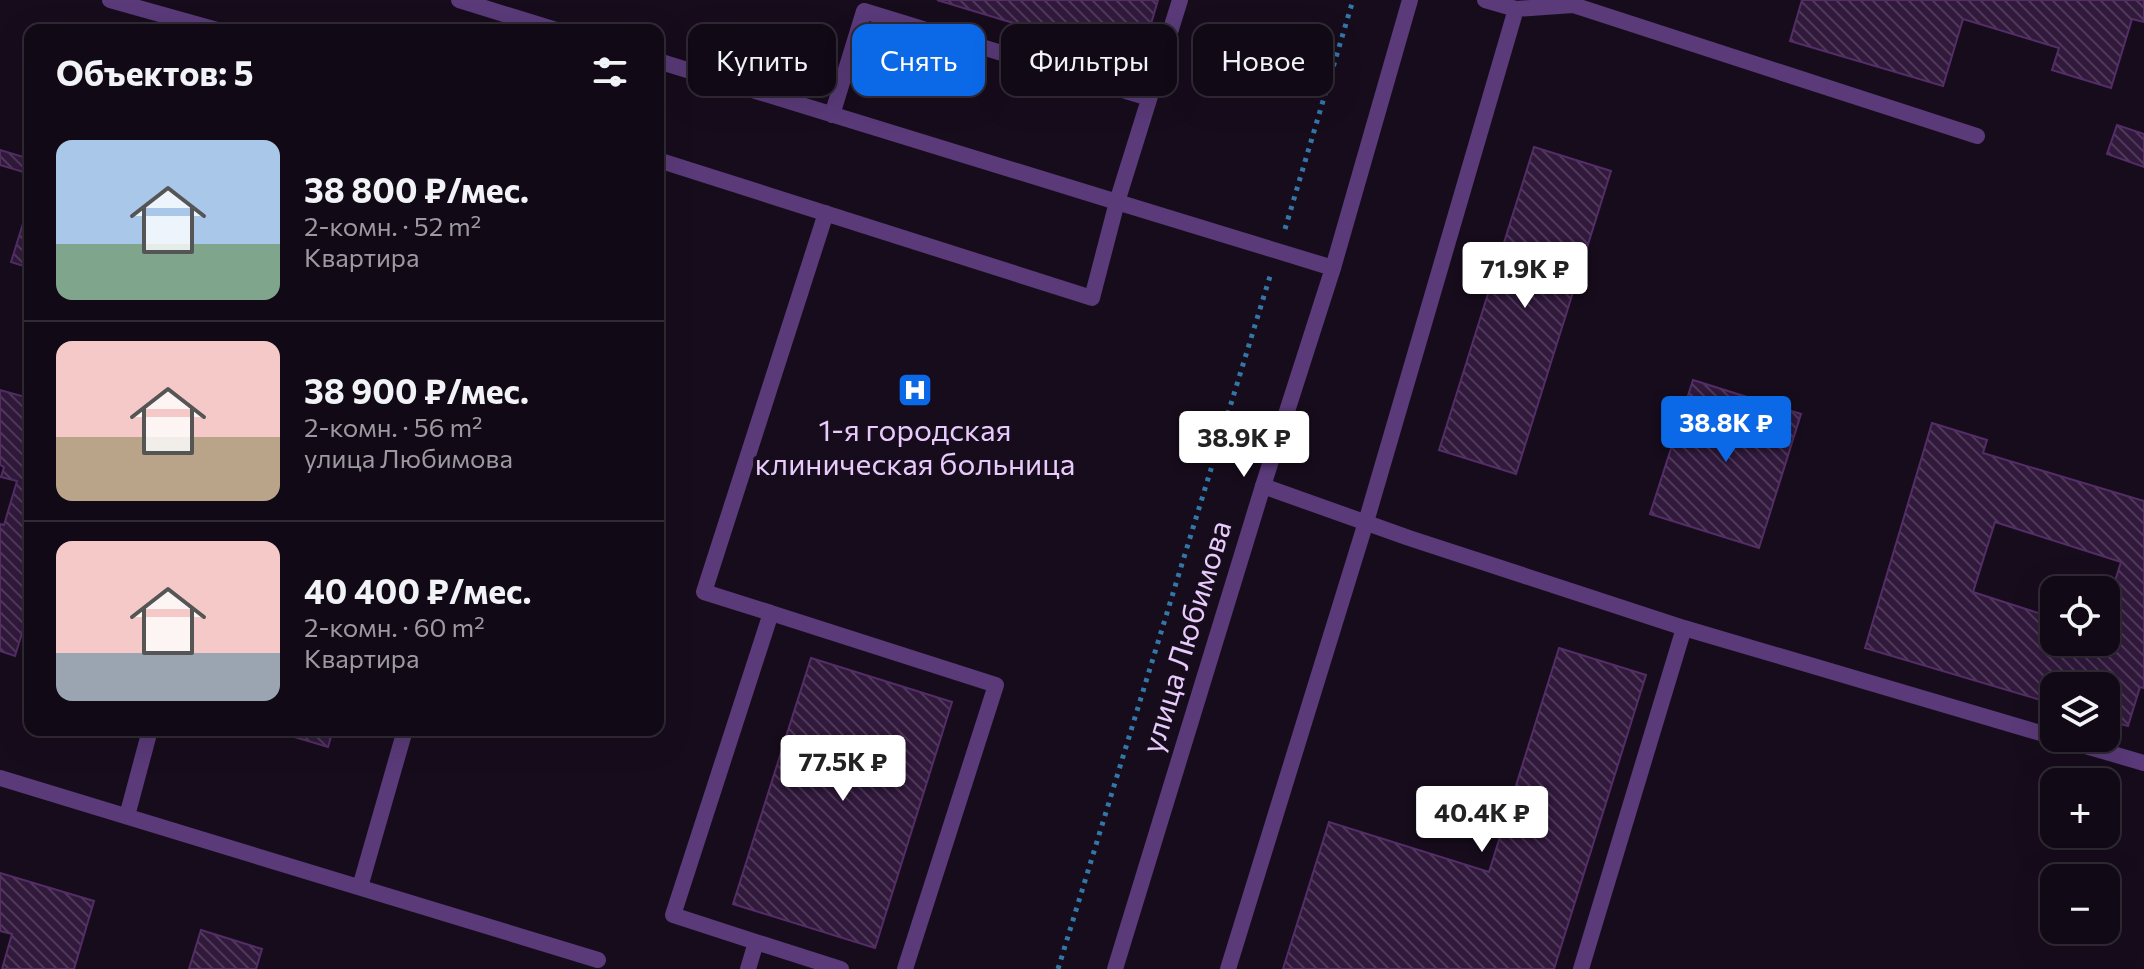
<!DOCTYPE html>
<html lang="ru">
<head>
<meta charset="utf-8">
<style>
  :root { --surface:#110915; --page:#1a121e; --text:#f1f3f6; --muted:#9c9aa0; --line:#302a34; --accent:#0b68e7 }
  body { margin:0; font-family:Commissioner,sans-serif; background:var(--page); color:var(--text); height:100vh; display:flex; flex-direction:column; font-size:30px; white-space:nowrap }
  * { box-sizing:border-box; margin:0 }
  p { font-size:26px; color:var(--muted) }
  .icon { flex:none; width:44px; height:44px; fill:none; stroke:currentColor; stroke-width:2; stroke-linecap:round; stroke-linejoin:round }
  .map { position:relative; flex:1; overflow:hidden }
  .panel { position:absolute; left:24px; top:24px; width:640px; height:712px; display:flex; flex-direction:column; background:var(--surface); border-radius:16px; box-shadow:0 8px 32px #0002,0 0 0 2px var(--line) }
  .panel>* { flex:none }
  .hud { position:absolute; left:688px; top:24px; width:760px; height:72px; display:flex; gap:16px }
  .controls { position:absolute; left:2040px; top:576px; display:grid; gap:16px }
  .controls a { display:grid; place-items:center; width:80px; height:80px; border-radius:16px; background:var(--surface); box-shadow:0 8px 32px #0002,0 0 0 2px var(--line); font-size:40px }
  .price { position:absolute; translate:-50% -68px; padding:0 18px; border-radius:8px; background:#fff; color:#222; font-size:26px; line-height:52px; filter:drop-shadow(0 2px 4px #0008) }
  .price::after { content:''; position:absolute; left:50%; top:48px; width:24px; height:18px; margin-left:-12px; background:inherit; clip-path:polygon(0 0,100% 0,50% 100%) }
  .price.current { background:var(--accent); color:#fff }
  ul { padding:0; list-style:none }
  li { display:flex; align-items:center; gap:24px; height:200px; padding:0 32px }
  li+li { border-top:2px solid var(--line) }
  li span { display:grid; place-items:center; flex:none; width:224px; height:160px; border-radius:16px; color:#555 }
  li>.icon { margin-inline-start:auto }
  span .icon { width:96px; height:96px; fill:#fffc; stroke-width:1 }
  li b { font-size:34px }
  h2 { display:flex; justify-content:space-between; align-items:center; height:96px; padding:0 32px; font-size:34px }
  .pill { padding:0 28px; border-radius:16px; background:var(--surface); box-shadow:0 8px 32px #0002,0 0 0 2px var(--line); font-size:28px; line-height:72px }
  .pill.current { background:var(--accent); color:#fff }
  .map>svg:first-child { display:block }
</style>
</head>
<body>
<div class="map">
<svg width="2144" height="969" viewBox="0 0 2144 969">
  <defs>
    <pattern id="building-back-hatch" width="6" height="6" patternUnits="userSpaceOnUse" patternTransform="scale(2)"><rect width="6" height="6" fill="#31193c"/><path d="M-1 5l2 2M0 0l6 6M5-1l2 2" fill="none" stroke="#4f3959"/></pattern>
  </defs>
  <rect width="100%" height="100%" fill="#170c1c"/>
  <path fill="url(#building-back-hatch)" stroke="#542d67" stroke-width="2" fill-rule="evenodd" d="M937,0h221l-18,61z
    M1802,0h342v22l-12,-3 -21,69 -59,-18 7,-22 -96,-29 -20,67 -153,-45z
    M2117,125l27,9v33l-37,-13z
    M1534,147l77,24 -95,303 -77,-24z
    M0,150l30,9v15l-30,-9z
    M26,214l4,1v53l-19,-6z
    M1693,380l108,34 -42,134 -109,-34z
    M28,385l2,1v221l-15,49 -15,-5v-127l4,1 13,-44 -16,-4 3,-10 -4,-2v-75l25,7z
    M1932,423l55,17 -4,13 161,48v187l-4,-1 -12,39 -22,-6v-34h-52v18l-189,-56zM1995,522l126,40 -15,48v32h-52v-24l-81,-26z
    M1559,648l87,27 -92,294h-271l46,-147 160,50z
    M811,658l141,44 -77,246 -142,-44z
    M271,730h62l-5,17z
    M0,873l94,28 -20,68h-72l10,-35 -12,-3z
    M201,930l61,19 -6,20h-67z"/>
  <g fill="none" stroke-linecap="round" stroke-linejoin="round">
    <path stroke="#3377a8" stroke-width="5" stroke-dasharray="4 6" stroke-linecap="butt" d="M1285,229l68,-229
      M1058,969l213,-696"/>
    <path stroke="#5a3a79" stroke-width="16" d="M110,0l107,30
      M459,0l97,30
      M1485,0l31,9 57,-4 404,131
      M658,61l459,141 63,-202
      M832,115l32,-104 285,87
      M658,160l434,138 25,-96 216,66
      M1263,486l146,52 275,90 370,109
      M771,613l225,72 -91,284
      M2058,738l86,25
      M0,778l598,182
      M127,816l23,-86
      M360,887l45,-157
      M756,942l85,27
      M748,969l8,-27 -83,-27 98,-302 -67,-21 122,-379
      M1228,969l138,-447 150,-513
      M1581,969l103,-341"/>
    <path stroke="#5a3a79" stroke-width="16" d="M1115,969l148,-483 70,-218 77,-268"/>
  </g>
  <defs>
    <g id="hospital-square" transform="scale(1.8)"><rect x="-9" y="-9" width="18" height="18" rx="4" fill="#0b68e7" stroke="#170c1c"/><path d="M-5-5h3v3.5h4V-5h3V5h-3V1.5h-4V5h-3Z" fill="#fff"/></g>
  </defs>
  <g fill-rule="evenodd">
    <use href="#hospital-square" x="915" y="390"/>
  </g>
  <g text-anchor="middle" stroke-width="8" stroke-linejoin="round" paint-order="stroke">
    <g font-size="30" fill="#e8cafc" stroke="#170c1c">
      <text x="915" y="441">1-я городская<tspan x="915" dy="34">клиническая больница</tspan></text>
    </g>
    <g font-size="30" fill="#e8cafc" stroke="#170c1c">
      <text transform="translate(1187 637) rotate(-73)" y="10">улица Любимова</text>
    </g>
  </g>
</svg>
<div class="controls">
<a><svg class="icon" aria-label="locate" viewBox="0 0 24 24"><circle cx="12" cy="12" r="6"/><path d="M12 2v4M12 18v4M2 12h4M18 12h4"/></svg></a>
<a><svg class="icon" aria-label="layers" viewBox="0 0 24 24"><path d="M12 4l9 5-9 5-9-5zM3 14l9 5 9-5"/></svg></a>
<a>+</a>
<a>−</a>
</div>
<b class="price" style="left:1525px;top:310px">71.9K ₽</b>
<b class="price current" style="left:1726px;top:464px">38.8K ₽</b>
<b class="price" style="left:1244px;top:479px">38.9K ₽</b>
<b class="price" style="left:843px;top:803px">77.5K ₽</b>
<b class="price" style="left:1482px;top:854px">40.4K ₽</b>
<div class="hud">
<a class="pill">Купить</a>
<a class="pill current">Снять</a>
<a class="pill">Фильтры</a>
<a class="pill">Новое</a>
</div>
<section class="panel">
<h2>Объектов: 5<svg class="icon" aria-label="filters" viewBox="0 0 24 24"><path d="M4 7h16M4 17h16"/><circle cx="9" cy="7" r="2"/><circle cx="15" cy="17" r="2"/></svg></h2>
<ul>
<li><span style="background:linear-gradient(#a9c7e8 65%,#7fa58c 0)"><svg class="icon" aria-label="home" viewBox="0 0 24 24"><path d="M3 11l9-7 9 7M6 9v11h12V9"/></svg></span><div><b>38 800 ₽/мес.</b><p>2-комн. · 52 m²</p><p>Квартира</p></div></li>
<li><span style="background:linear-gradient(#f6c9c9 60%,#b9a48a 0)"><svg class="icon" aria-label="home" viewBox="0 0 24 24"><path d="M3 11l9-7 9 7M6 9v11h12V9"/></svg></span><div><b>38 900 ₽/мес.</b><p>2-комн. · 56 m²</p><p>улица Любимова</p></div></li>
<li><span style="background:linear-gradient(#f6c9c9 70%,#9aa5b1 0)"><svg class="icon" aria-label="home" viewBox="0 0 24 24"><path d="M3 11l9-7 9 7M6 9v11h12V9"/></svg></span><div><b>40 400 ₽/мес.</b><p>2-комн. · 60 m²</p><p>Квартира</p></div></li>
</ul>
</section>
</div>
</body>
</html>
